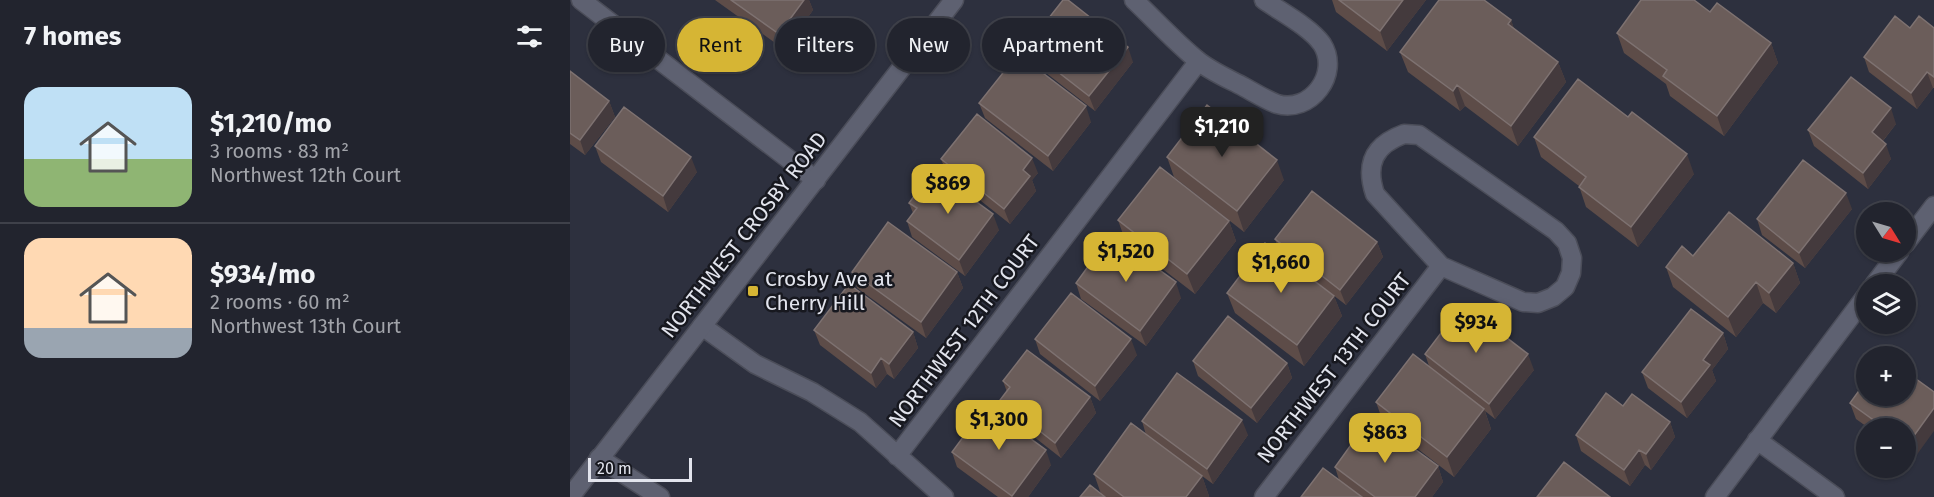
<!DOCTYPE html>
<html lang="en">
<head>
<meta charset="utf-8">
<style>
  :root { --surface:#22242e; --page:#2e303a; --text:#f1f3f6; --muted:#a2a4aa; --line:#3f414a; --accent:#d6b534 }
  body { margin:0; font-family:"Fira Sans",sans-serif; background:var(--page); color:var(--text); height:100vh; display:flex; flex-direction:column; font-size:22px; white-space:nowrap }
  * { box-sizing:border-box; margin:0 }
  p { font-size:20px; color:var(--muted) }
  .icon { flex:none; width:33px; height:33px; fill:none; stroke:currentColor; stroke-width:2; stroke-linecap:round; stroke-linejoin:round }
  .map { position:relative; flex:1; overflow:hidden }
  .side { display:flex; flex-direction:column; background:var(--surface); width:570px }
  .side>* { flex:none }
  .top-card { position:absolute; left:18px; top:18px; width:570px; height:54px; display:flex; gap:12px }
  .needle { width:39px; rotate:127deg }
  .controls { position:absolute; left:1286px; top:202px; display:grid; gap:12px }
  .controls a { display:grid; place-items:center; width:60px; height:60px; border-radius:50%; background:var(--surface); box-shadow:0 2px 4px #0004,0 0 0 2px var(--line); font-size:30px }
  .scale { position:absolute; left:18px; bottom:15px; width:104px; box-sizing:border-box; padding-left:6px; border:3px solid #e2e4ed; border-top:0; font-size:16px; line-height:21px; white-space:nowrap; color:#e2e4ed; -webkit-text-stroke:4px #17181f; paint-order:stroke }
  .price { position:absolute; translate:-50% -51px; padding:0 14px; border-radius:12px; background:var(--accent); color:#111; font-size:20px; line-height:39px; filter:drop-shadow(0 2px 3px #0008) }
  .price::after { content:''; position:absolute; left:50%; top:36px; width:18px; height:14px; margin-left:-9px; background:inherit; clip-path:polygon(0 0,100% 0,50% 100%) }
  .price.selected { background:#222; color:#fff }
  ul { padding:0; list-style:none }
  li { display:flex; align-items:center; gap:18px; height:150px; padding:0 24px }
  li+li { border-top:2px solid var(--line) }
  li span { display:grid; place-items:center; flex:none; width:168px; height:120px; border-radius:18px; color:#555 }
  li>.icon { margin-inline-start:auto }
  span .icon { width:72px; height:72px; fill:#fffc; stroke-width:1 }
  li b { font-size:26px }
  h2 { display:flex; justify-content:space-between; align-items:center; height:72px; padding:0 24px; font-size:26px }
  .chip { padding:0 21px; border-radius:27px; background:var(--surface); box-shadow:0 2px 4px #0004,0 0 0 2px var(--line); font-size:21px; line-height:54px }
  .chip.selected { background:var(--accent); color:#111 }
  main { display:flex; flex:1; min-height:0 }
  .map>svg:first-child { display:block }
</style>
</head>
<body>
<main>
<section class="side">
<h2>7 homes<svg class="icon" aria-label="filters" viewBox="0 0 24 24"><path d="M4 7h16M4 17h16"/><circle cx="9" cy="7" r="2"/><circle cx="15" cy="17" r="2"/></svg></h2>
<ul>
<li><span style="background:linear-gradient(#bfe0f5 60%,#8fb573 0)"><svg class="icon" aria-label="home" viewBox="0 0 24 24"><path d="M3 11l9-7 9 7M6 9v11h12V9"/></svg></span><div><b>$1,210/mo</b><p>3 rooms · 83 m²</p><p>Northwest 12th Court</p></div></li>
<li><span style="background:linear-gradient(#ffd9b3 75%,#9aa5b1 0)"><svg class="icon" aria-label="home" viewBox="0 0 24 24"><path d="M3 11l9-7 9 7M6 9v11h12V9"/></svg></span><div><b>$934/mo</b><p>2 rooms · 60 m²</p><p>Northwest 13th Court</p></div></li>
</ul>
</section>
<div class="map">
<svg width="1364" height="497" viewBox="0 0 1364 497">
  <rect width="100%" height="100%" fill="#2d303e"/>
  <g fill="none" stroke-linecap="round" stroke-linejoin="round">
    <g stroke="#4b4d59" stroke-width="21">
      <path id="street" d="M11,0l235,180
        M564,0c21,20 41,42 63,60 13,11 32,19 47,27 11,6 22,13 33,17 33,10 64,-30 45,-60 -12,-17 -41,-32 -58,-44
        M834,134l15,1 137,96 11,12 5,15 -1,15 -6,14 -12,10 -15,6 -15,-1 -82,-36 -66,-72c-10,-30 -1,-49 29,-60z
        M1335,244l29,-38
        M1304,285l25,-33
        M132,326l53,38 57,28 48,30 84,75
        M1187,440l78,57
        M327,456l301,-394
        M29,458l61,39
        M694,497l177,-231
        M1145,497l151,-201"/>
    </g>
    <g stroke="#4b4d59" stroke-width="21">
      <path id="secondary" d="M0,497l384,-497"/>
    </g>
    <use href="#street" stroke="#5e6171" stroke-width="18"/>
    <use href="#secondary" stroke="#5e6171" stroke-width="18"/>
  </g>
  <path fill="#5d4c48" d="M145,0h94l4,10 -28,40z
    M762,0h94l-39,51 -51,-39z
    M1140,12l61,31 7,20 -54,73 -54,-40 -4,-12 -42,-31 -7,-20z
    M941,20l3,9 44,33 8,20 -48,64 -53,-40 -5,5 -52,-39 -8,-20z
    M1340,28h24v60h-1l-16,21 -48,-37 -5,-15z
    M456,47l107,15 -38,49 -63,-49z
    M0,71l39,30 6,16 -30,38 -15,-11z
    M409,103l112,19 -38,49 -68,-53z
    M1326,124l-13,17 8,18 -23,30 -54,-43 -6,-16z
    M964,137l160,37 -56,73 -52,-40 -7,-21 -38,-29z
    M25,146l102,26 -29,40 -67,-50z
    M597,157l117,23 -40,52 -70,-55z
    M371,159l97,14 -6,7 4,11 -26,33 -63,-50z
    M339,203l90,27 -34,46 -53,-39 -5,-16 6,-8z
    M1282,209l-47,59 -43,-33 -5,-16z
    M548,220l111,1 7,20 -41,53 -70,-54z
    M705,239l102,3 6,15 -37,48 -65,-50z
    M1223,263l7,20 -24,30 -13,-10 -27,34 -63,-50 -7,-20z
    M282,272h105l6,16 -37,50 -69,-50z
    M506,283l105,15 -35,48 -65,-47z
    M657,293l107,3 8,20 -38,50 -69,-53z
    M244,330l99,2 5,16 -24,31 -7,-5 -11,14 -56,-43z
    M1153,333l5,16 -16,21 4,11 -29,37 -39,-30 -6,-16z
    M465,339l102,16 -37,46 -60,-47z
    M855,354l109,16 -39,49 -10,-8 6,18 -37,48 -71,-55 -7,-20 53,-36z
    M623,361l94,2 5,15 -35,45 -59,-47z
    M433,381l87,16 6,16 -35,45 -55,-43 -6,-15 7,-8z
    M1335,396l8,64 -8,-6v-25h-35l-14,-10 -6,-16z
    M572,421l106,14 -35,49 -11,-8 7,20 -1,1h-128l21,-3 -7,-20 52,-39z
    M1100,422l5,15 -24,33 -6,-5 -15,21 -49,-35 -5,-16z
    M382,452l99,13 -23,32h-30l-41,-30z
    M868,466l5,16 -11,15h-131l38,-17 -4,-13z"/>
  <path fill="#443a3d" d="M234,0h5l4,10 -28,40 -6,-16z
    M833,0h23l-39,51 -7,-20z
    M941,20l7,20 -10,-16z
    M1201,43l7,20 -54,73 -7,-20z
    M558,47l5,15 -38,49 -6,-15z
    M988,62l8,20 -48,64 -7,-20z
    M1357,72l6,16 -16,21 -6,-16z
    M887,85l8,21 -5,5 -7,-20z
    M39,101l6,16 -30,38 -5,-15z
    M516,106l5,16 -38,49 -5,-15z
    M1321,108l5,16 -19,24 -5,-16z
    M1316,144l5,15 -23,30 -5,-16z
    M1117,154l7,20 -56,73 -7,-20z
    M121,157l6,15 -29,40 -5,-16z
    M462,158l6,15 -6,7 4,11 -26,33 -6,-15 19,-39z
    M707,160l7,20 -40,52 -7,-21z
    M1276,193l6,16 -47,59 -6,-15z
    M423,214l6,16 -34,46 -6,-16z
    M659,221l7,20 -41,53 -8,-20z
    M807,242l6,15 -37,48 -6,-15z
    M1223,263l7,20 -24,30 -7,-20z
    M387,272l6,16 -37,50 -5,-16z
    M606,282l5,16 -35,48 -6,-15z
    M1186,282l7,21 -27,34 -8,-20z
    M764,296l8,20 -38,50 -7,-21z
    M343,332l5,16 -24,31 -5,-15z
    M1153,333l5,16 -16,21 4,11 -29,37 -6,-16 22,-42z
    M561,339l6,16 -37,46 -5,-15z
    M958,354l6,16 -39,49 -6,-15z
    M311,358l6,16 -11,14 -5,-15z
    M717,363l5,15 -35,45 -6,-15z
    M520,397l6,16 -35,45 -6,-15z
    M1364,408v23l-21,29 -5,-16z
    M914,409l7,20 -37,48 -7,-20z
    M672,420l6,15 -35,49 -6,-15z
    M1100,422l5,15 -24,33 -5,-16z
    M476,450l5,15 -23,32h-16v-1z
    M1069,450l6,15 -15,21 -6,-16z
    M868,466l5,16 -11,15h-17z
    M632,476l7,20 -1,1h-22z"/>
  <path fill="#6b5d5a" stroke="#7e7271" stroke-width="1.5" d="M161,0h73l-25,34z
    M493,0h5l60,47 -39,49 -63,-49z
    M769,0h64l-23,31z
    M869,0h45l27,20 -3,4 50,38 -47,64 -54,-41 -4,6 -53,-39z
    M1071,0h53l16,12 7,-9 54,40 -54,73 -54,-40 4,-6 -50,-37z
    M1325,16l15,12 9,-12 15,12v49l-7,-5 -16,21 -47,-36z
    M448,54l68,52 -38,50 -69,-53z
    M0,71l39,30 -29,39 -10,-7z
    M1281,77l40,31 -19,24 14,12 -23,29 -55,-43z
    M1008,79l50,38 4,-5 55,42 -56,73 -52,-40 7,-10 -52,-40z
    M637,105l70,55 -40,51 -70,-54z
    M54,107l67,50 -28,39 -68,-50z
    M407,114l55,44 -9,12 7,6 -26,33 -63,-50z
    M1233,160l43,33 -47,60 -42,-34z
    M590,167l69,54 -42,53 -69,-54z
    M363,170l60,44 -34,46 -52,-39 10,-13 -8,-5z
    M742,191l65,51 -37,48 -65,-51z
    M1159,212l64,51 -24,30 -13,-11 -28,35 -62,-50 16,-21 11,10z
    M318,222l69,50 -36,50 -69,-50z
    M541,235l65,47 -36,49 -64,-48z
    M695,243l69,53 -37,49 -70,-52z
    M279,284l64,48 -24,32 -8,-6 -10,15 -57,-43z
    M501,293l60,46 -36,47 -60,-47z
    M893,304l65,50 -39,50 -64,-50z
    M1121,309l32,24 -20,27 7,5 -29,37 -39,-30z
    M658,316l59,47 -36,45 -58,-47z
    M457,350l63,47 -35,46 -55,-43 10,-13 -7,-6z
    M843,354l71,55 -37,48 -71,-55z
    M1335,371l29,21v16l-26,36 -3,-2v-13h-19l-36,-26 16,-22v15h39z
    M607,373l65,47 -35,49 -65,-48z
    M1036,393l17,13 9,-12 38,28 -24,32 -7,-4 -15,20 -48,-35z
    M416,406l60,44 -34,46 -60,-44z
    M801,417l67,49 -23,31h-40l-40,-30z
    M561,423l71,53 -16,21h-62l-30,-23z
    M994,462l46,35h-73z
    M753,468l39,29h-61z
    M520,485l15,12h-25z"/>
  <rect fill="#d6b534" stroke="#17181f" stroke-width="2" x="177" y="285" width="12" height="12" rx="3"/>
  <g text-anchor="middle" stroke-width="5" stroke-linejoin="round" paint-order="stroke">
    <g font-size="21" fill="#e2e4ed" stroke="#17181f">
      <text transform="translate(174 235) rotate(-52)" y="7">NORTHWEST CROSBY ROAD</text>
      <text transform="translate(394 331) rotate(-53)" y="7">NORTHWEST 12TH COURT</text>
      <text transform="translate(764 368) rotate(-52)" y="7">NORTHWEST 13TH COURT</text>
    </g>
    <g font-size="21" fill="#e2e4ed" stroke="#17181f" text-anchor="start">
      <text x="195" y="286">Crosby Ave at<tspan x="195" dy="24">Cherry Hill</tspan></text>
    </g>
  </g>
</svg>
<div class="controls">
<a><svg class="needle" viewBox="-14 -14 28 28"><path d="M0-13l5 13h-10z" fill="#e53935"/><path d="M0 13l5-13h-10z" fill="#a2a4aa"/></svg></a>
<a><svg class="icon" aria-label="layers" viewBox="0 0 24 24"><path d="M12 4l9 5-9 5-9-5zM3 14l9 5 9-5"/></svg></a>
<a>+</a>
<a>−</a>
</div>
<div class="scale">20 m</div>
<b class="price selected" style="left:652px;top:158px">$1,210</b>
<b class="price" style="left:378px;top:215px">$869</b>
<b class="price" style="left:556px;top:283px">$1,520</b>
<b class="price" style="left:711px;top:294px">$1,660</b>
<b class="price" style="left:906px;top:354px">$934</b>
<b class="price" style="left:429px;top:451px">$1,300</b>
<b class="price" style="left:815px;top:464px">$863</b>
<div class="top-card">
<a class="chip">Buy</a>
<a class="chip selected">Rent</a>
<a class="chip">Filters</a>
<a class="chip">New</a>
<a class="chip">Apartment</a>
</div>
</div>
</main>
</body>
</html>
